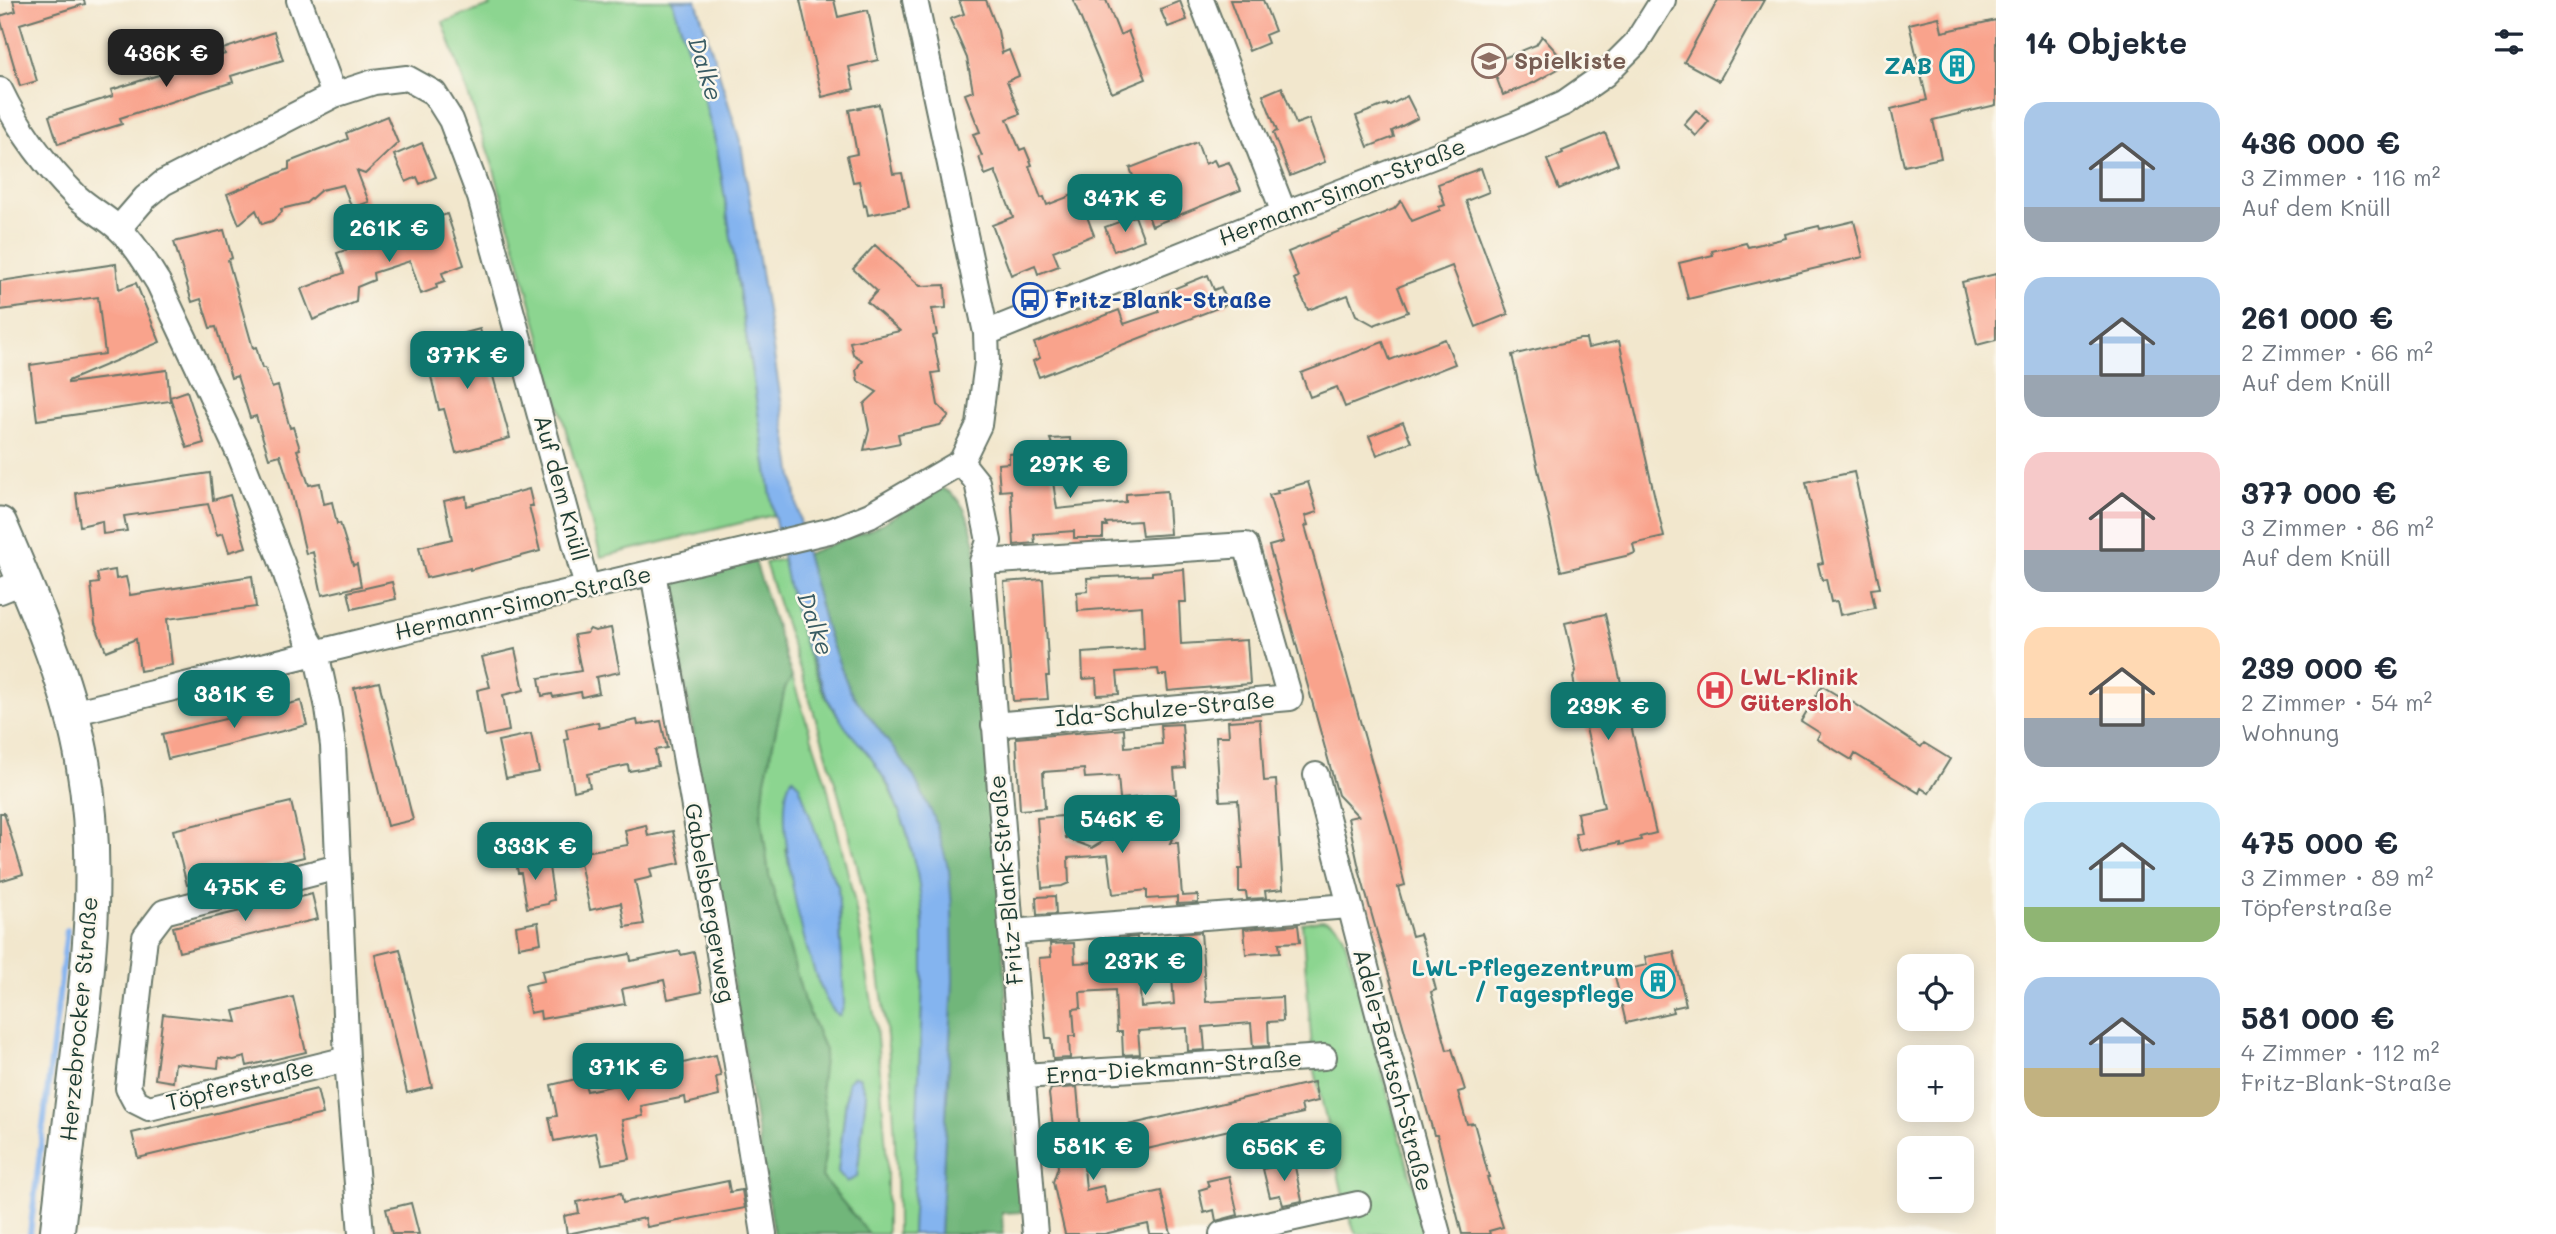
<!DOCTYPE html>
<html lang="de">
<head>
<meta charset="utf-8">
<style>
  :root { --surface:#fff; --page:#f6f6f7; --text:#1f2937; --muted:#747a83; --accent:#0f766e }
  body { margin:0; font-family:Mali,sans-serif; background:var(--page); color:var(--text); height:100vh; display:flex; flex-direction:column; font-size:26px; white-space:nowrap }
  * { box-sizing:border-box; margin:0 }
  p { font-size:23px; color:var(--muted) }
  .icon { flex:none; width:38px; height:38px; fill:none; stroke:currentColor; stroke-width:2; stroke-linecap:round; stroke-linejoin:round }
  .map { position:relative; flex:1; overflow:hidden }
  .side { display:flex; flex-direction:column; background:var(--surface); width:560px }
  .side>* { flex:none }
  .controls { position:absolute; left:1897px; top:954px; display:grid; gap:14px }
  .controls a { display:grid; place-items:center; width:77px; height:77px; border-radius:14px; background:var(--surface); box-shadow:0 4px 18px #0003; font-size:35px }
  .price { position:absolute; translate:-50% -60px; padding:0 16px; border-radius:14px; background:var(--accent); color:#fff; font-size:23px; line-height:46px; filter:drop-shadow(0 2px 4px #0008) }
  .price::after { content:''; position:absolute; left:50%; top:42px; width:21px; height:16px; margin-left:-10px; background:inherit; clip-path:polygon(0 0,100% 0,50% 100%) }
  .price.selected { background:#222; color:#fff }
  ul { padding:0; list-style:none }
  li { display:flex; align-items:center; gap:21px; height:175px; padding:0 28px }
  li span { display:grid; place-items:center; flex:none; width:196px; height:140px; border-radius:21px; color:#555 }
  li>.icon { margin-inline-start:auto }
  span .icon { width:84px; height:84px; fill:#fffc; stroke-width:1 }
  li b { font-size:30px }
  h2 { display:flex; justify-content:space-between; align-items:center; height:84px; padding:0 28px; font-size:30px }
  main { display:flex; flex:1; min-height:0 }
  .map>svg:first-child { display:block }
</style>
</head>
<body>
<main>
<div class="map">
<svg width="1996" height="1234" viewBox="0 0 1996 1234">
  <rect width="100%" height="100%" fill="#fbf7ec"/>
  <filter id="ink" filterUnits="userSpaceOnUse"><feTurbulence type="fractalNoise" baseFrequency=".0143" numOctaves="2"/><feDisplacementMap in="SourceGraphic" scale="14" xChannelSelector="R" yChannelSelector="G"/><feConvolveMatrix kernelMatrix="1 2 1 2 8 2 1 2 1" color-interpolation-filters="sRGB"/></filter>
  <filter id="wash" filterUnits="userSpaceOnUse"><feTurbulence type="fractalNoise" baseFrequency=".00686" numOctaves="4" result="noise"/><feDisplacementMap in="SourceGraphic" scale="28" xChannelSelector="R" yChannelSelector="G"/><feGaussianBlur stdDeviation="1.57" result="paint"/><feColorMatrix in="noise" values="0 0 0 0 0 0 0 0 0 0 0 0 0 0 0 0 0 1.4 0 .05"/><feComposite in="paint" operator="in"/></filter>
  <g filter="url(#wash)">
    <rect width="100%" height="100%" fill="#f2e7cd"/>
    <path fill="#8cd590" stroke="#568962" stroke-width="2" fill-rule="evenodd" d="M488,0h184l30,92 15,56 57,367 -173,42 -108,-391 -50,-144 47,-16z
      M783,559c9,44 23,103 45,142 12,20 28,36 42,55 15,21 26,46 35,71 26,70 18,148 15,221 -2,62 -5,124 -8,186h-15c0,-114 -8,-228 -33,-339 -25,-113 -63,-222 -99,-332z
      M792,677l34,105 28,117 22,127 11,134v74h-18l-47,-57 6,-45 -8,-47 5,-35 -21,-49 -35,-126 -8,-59 4,-36 20,-92zM786,849l43,20 9,17 6,118 -4,11 -20,-29 -14,-41zM859,1077l7,17 -9,82 -19,-4 10,-91z
      M1322,920c11,1 18,6 22,17l83,297h-71l-9,-21 -34,-151 -11,-139z"/>
    <path fill="#71b67a" stroke="#487a57" stroke-width="2" d="M942,488c23,10 27,32 33,55l46,669 -19,1 1,21h-63l13,-253 -40,-206 -63,-84 -22,-56 -22,-81 68,-26z
      M752,560l3,1 37,116 -7,11 -20,92 -4,36 8,59 35,126 21,49 -4,35 7,47 -6,45 47,57h-95l-104,-644 7,-10 8,-4z"/>
    <path fill="#84b4ef" stroke="#527892" stroke-width="2" d="M672,0h24l45,144 57,365 8,45 22,81 22,56 63,84 21,42 15,53 3,38 1,73 -13,253h-28l11,-252v-69l-6,-40 -11,-44 -16,-41 -20,-32 -24,-28 -19,-30 -21,-51 -18,-62 -14,-70 -57,-367 -15,-56z
      M793,778l6,7 30,84 9,17 6,118 -4,12c-31,-15 -73,-216 -47,-238z
      M854,1076l5,1 7,17 -9,83 -10,5 -9,-10 10,-91z"/>
    <g fill="none" stroke-linecap="round" stroke-linejoin="round">
      <path stroke="#84b4ef" stroke-width="6" d="M30,1234l37,-304"/>
    </g>
    <g id="blocks">
      <path fill="#f9a38c" d="M13,0h71l1,4 -65,20 17,57 -17,5 -20,-68v-2l16,-5z
        M800,0h34l4,17 30,-7 10,50 -29,7 5,22 -32,8z
        M959,0h27l12,31 4,22 7,-3 10,26 -12,5 13,33 -13,5 13,31 5,-2 7,17 -3,1 12,32 3,-1 3,8 31,-12 16,42 -41,16 6,15 -21,8 -3,-9 -24,10 -19,-50 21,-8 -18,-46 -10,4 -6,-18 3,-1 -9,-22 7,-2 -15,-38 8,-3 -6,-33 -17,-39 14,-5z
        M1073,0h33l14,35 8,-4 18,48 -34,14z
        M1230,0h33l12,31 -10,4 3,8 -19,8z
        M1718,0h46l-45,81 -35,-19z
        M1180,1l7,19 -19,7 -8,-18z
        M1939,17l3,15 54,-12v85l-63,15 8,38 -37,8 -13,-57 36,-9 -18,-76z
        M274,32l9,28 -52,16 2,6 -113,36 2,6 -64,20 -9,-28 64,-20 -2,-6 114,-36 -2,-5z
        M1542,36l25,28 -34,19 -30,12 -12,-32 45,-18z
        M1282,87l14,37 13,-5 16,43 -35,14 -17,-43 4,-2 -14,-36z
        M1407,96l11,22 -26,13 2,6 -26,10 -12,-31 31,-12 1,2z
        M879,104l14,70 9,-1 7,34 -41,8 -2,-10 -2,1 -5,-25 -6,1 -6,-26 10,-2 -8,-44z
        M1696,110l13,11 -13,15 -12,-12z
        M387,116l11,27 -33,31 -8,-3 12,31 -17,6 -9,-23 -22,5 -15,13 -25,6 1,3 -10,9 -10,3 -6,-14 -17,14 -12,-30 62,-25v-7l59,-23 -2,-6z
        M1605,133l13,31 -59,25 -12,-29 16,-7 -1,-2z
        M1197,142l8,22 9,-4 3,6 12,-4 12,28 -89,36 -22,-58z
        M422,143l14,34 -16,7 -3,-7 -11,5 -12,-27z
        M1481,168l8,24 -23,9 42,113 -32,13 -24,-61 -54,21 10,25 -34,13 -18,-10 -8,-20 -40,15 -14,-31 4,-2 -10,-25 106,-43 7,-8 11,20 28,-11 -1,-3 6,-2 -7,-21z
        M447,214l17,51 -22,8 3,8 -9,3 1,4 -16,6 -11,-33 -37,12 1,7 -17,7 -1,15 -43,18 -12,-31 43,-16 -7,-20z
        M1135,216l9,24 -30,11 -9,-24z
        M1854,221l9,36 -175,42 -9,-36 34,-8 -1,-4 34,-8 2,4 38,-9 -1,-4 34,-8 1,3z
        M224,230l8,28 -4,2 25,88 3,-1 6,21h3l7,20 6,-2 12,42 3,-1 7,22 -3,1 12,35 11,-2 4,21 8,-2 5,22 3,-1 13,42 4,-1 4,22 -39,9 -9,-43 -7,2 -15,-64 -11,-35 -11,3 -13,-42 -6,2 -13,-42 -6,2 -15,-51 -6,1 -9,-29 -9,3 -18,-60z
        M875,245l45,41 25,-1 1,23 -14,1 5,26 -4,1 7,36 -8,1 6,32 11,11 -9,9 -42,9 2,9 -36,7 5,-20 -5,-26 13,-12 -19,-11 -2,-11 6,-10 -9,-6 -3,-12 50,-11 -33,-29 10,-11 -24,-22z
        M116,264l3,25 17,-6 24,59 -92,39v2l99,-13 3,31 -133,19 -7,-55 75,-11 -7,-57 -98,13v-29z
        M1996,274v66l-19,5 -15,-63z
        M1208,275l6,15 7,-3 7,17 -189,73 -6,-16 7,-3 -6,-15 85,-33 5,14 35,-12 -6,-15z
        M480,329l30,109 -54,15 -12,-44 -5,1 -15,-63 8,-2 -1,-3z
        M1445,339l10,25 -110,43 -8,-20 -27,10 -9,-24 82,-31 7,18z
        M1580,339h6l2,9 31,-7 45,196 -31,7 2,9 -5,2 -69,16 -49,-216z
        M187,391l17,52 -17,5 -17,-51z
        M1403,422l8,20 -34,13 -8,-19z
        M1070,438l4,52 -4,1 -6,-17 -12,1 5,34 69,-7v-8l41,-3 3,43 -28,2 -2,-15 -34,2 1,3h-4v12h-29v-7l-40,3 1,9 -21,2 -3,-55 -11,1 -2,-27 11,-1v-9l45,-4 -4,-11z
        M1854,472l26,116 -9,1 4,19 -35,7 -3,-14 -6,1 -5,-23 -4,1 -4,-16 5,-1 -17,-81z
        M210,473l3,27 17,-5 16,52 -17,5 -6,-19 -6,2 -9,-31 -84,12 3,15 -24,3 -1,-13 -22,5 -4,-33z
        M1308,482l9,30 -12,4 3,9 -3,1 85,301 15,58 -7,2 14,49 8,-2 6,18 10,38 -5,2 9,32 7,26 5,-1 13,41 -7,2 9,32 7,-1 15,54h-2l16,50 -14,4 1,3h-28l-25,-99h-3l-74,-262 -12,-55 10,-2 -20,-21 -69,-249 14,-4 -14,-47 9,-2 -1,-2z
        M529,489l4,17h-4l11,45 -70,19v-2l-44,10 -7,-31 33,-8 -8,-38 22,-5 1,10z
        M1184,569l2,33h-7l2,42 66,-4 3,44 -82,7 -2,-16h-7l-1,-6 -41,3 2,22 -22,1 -1,-17 -13,1 -1,-26 62,-4 -2,-43 -64,5 -1,-19 11,-1 -1,-13 65,-3v-3z
        M115,570l1,9 10,-2 4,18 122,-19 4,31 -89,12 5,46 -32,6 -4,-32 -30,12 -11,-27 -4,-40 8,-1 -2,-10z
        M1043,579l6,97h-3l2,23 -35,2 -9,-119z
        M392,582l4,17 -44,10 -4,-17z
        M1605,614l51,219 -16,4 1,3 -22,5v-3l-40,9 -4,-17 6,-1 -4,-20 27,-6 -18,-79 4,-1 -9,-35 -6,-4 -2,-11 3,-6 -11,-48z
        M611,628l9,44 -24,5 3,16 -17,4 -1,-5 -28,5 -1,-3 -10,2 -3,-18 42,-7 -7,-36 13,-2 3,-4 5,2z
        M515,649l9,41 -21,5 6,36 -24,5 -8,-46 13,-3 -8,-30z
        M379,682l34,138 -26,6 -33,-138z
        M1822,686l20,12 1,-2 78,51 3,-4 26,16 -21,34 -8,-5 -2,5 -64,-39 -3,6 -35,-21 3,-6 -19,-12z
        M301,701l6,24 -139,34 -6,-25z
        M1260,719l4,62 12,-1 7,109 -18,2 1,7 -19,1 -1,-7h-7v-23h4l-5,-69 -18,1 -4,-65h13l-1,-15z
        M637,720l1,5 23,-4 6,27 -12,2 3,16 -29,5 -1,-6 -41,9 3,13 -16,4 -9,-51 3,-1 -2,-10 32,-7 1,6z
        M1182,724l3,44 -11,1 2,25 -56,5 -2,-23 -33,2 -1,-9 -41,3 2,36 -25,2 -4,-72 108,-9 1,18 37,-3 -1,-19z
        M531,734l8,38 -33,6 -8,-37z
        M1177,798l2,27 -9,18h8l4,53 16,-1v8l-21,1v-7l-30,2v-9l-34,4 -5,-39 -40,3 1,25 -7,3 -20,2 -5,-70 26,-2 3,22 26,10z
        M291,802l13,55 -117,28 -14,-55z
        M0,813h4l19,61 -23,7z
        M646,825l2,11 25,-5 7,32 -30,6 2,8 -17,4 9,43 -19,3 -4,-24 -31,7 -12,-57 50,-8 -3,-15z
        M532,854l3,16 14,-3 5,33 -5,1 -1,3 -21,4 -6,-35h-3l-3,-16z
        M312,894l6,25 -139,33 -6,-25z
        M1055,896l1,18 -19,1 -1,-18z
        M538,922l3,21 -22,4 -3,-21z
        M1298,925l2,17 -21,1 1,9 -34,2 -2,-25z
        M1201,932l5,70 76,-5 1,24 -15,1 1,24 -16,1 -2,-24 -48,4 2,23 -17,1 -1,-23 -49,3 2,23 -17,1 -1,-23h-5l-2,-42 -35,2 1,16 -8,1 2,27h-6l1,22 -17,1 -2,-21h-5l-7,-80 12,-1 -1,-13 24,-1 1,20 43,-2 -1,-22 20,-2 4,70 33,-3 -4,-55h10l-1,-15z
        M400,949l32,138 -25,6 -32,-138z
        M680,951l1,4 13,-3 8,40 -34,7 -4,-19 -42,9 3,15 -84,15 -1,-8 -10,2 -5,-28 19,-4 -2,-10 88,-17 1,7z
        M1674,952l12,53 -14,3 1,4 -47,11 -12,-51 33,-7 -2,-8z
        M293,997l13,55 -59,14 -2,-9 -11,3 -15,-2 -1,10 -43,-5 -2,19 -18,-3 8,-65 74,8 -3,-11z
        M716,1055l5,21 -5,1 3,19 -33,8 -1,-7 -44,9 2,10 -21,4 8,39 -28,5 -7,-31 -41,8 -5,-24 8,-1 -6,-31 25,-6 2,6 7,-1 2,7 49,-10 -2,-10 21,-4v3z
        M1314,1082l4,19 -17,4 2,8 -182,42 -6,-27z
        M1077,1087l9,103 17,-4 4,17 54,-12 10,43h-21l-2,-10 -44,10h-39l-12,-52 5,-15 -9,-73 2,-5z
        M317,1089l6,25 -185,44 -6,-25z
        M1294,1162l8,39 -19,4 -3,-10 -10,2 -7,-28z
        M1229,1176l9,39 -22,6 -2,-11 -10,3 -5,-23 10,-3 -2,-6z
        M728,1181l2,11 12,-2 3,18 -98,19 -2,-9 -78,16 -3,-18 15,-3 -2,-11 44,-9 2,10z
        M411,1203l8,31h-27l-6,-25z"/>
    </g>
  </g>
  <g filter="url(#ink)">
    <use href="#blocks" fill-opacity="0" stroke="#69786a" stroke-width="2"/>
    <g fill="none" stroke-linecap="round" stroke-linejoin="round">
      <g stroke="#69786a" stroke-width="28">
        <path id="minor" d="M299,0l35,95
          M915,0l71,333 1,29 -8,63 -18,37
          M1201,0l83,213
          M0,90c19,40 44,74 76,106 13,12 30,21 43,33 16,15 27,34 39,53l83,176 41,105 25,74 9,15 12,56 5,38 14,313 14,175
          M119,228l26,-30 18,-15 171,-88 40,-13 33,-4 27,15 17,27 29,77 107,390
          M986,333l279,-112 252,-97 47,-21 40,-28 32,-32 27,-43
          M961,462l16,20 12,59 -7,21 53,672
          M982,562l264,-17 44,153 -296,27
          M653,572l61,350 50,312
          M0,591l25,-10
          M72,713l356,-88 405,-95 37,-15 91,-53
          M1316,775l71,273 51,186
          M338,867l-174,45 -19,25 -17,151 7,13 14,7 198,-49
          M1011,932l338,-26
          M1023,1076l301,-19
          M1222,1234l136,-30"/>
      </g>
      <g stroke="#69786a" stroke-width="37">
        <path id="secondary" d="M0,524c33,78 69,157 83,240 17,97 7,194 -5,291 -7,60 -14,119 -21,179"/>
      </g>
      <use href="#minor" stroke="#fff" stroke-width="24"/>
      <use href="#secondary" stroke="#fff" stroke-width="33"/>
    </g>
  </g>
  <defs>
    <g id="school-ring" transform="scale(1.75)"><circle r="9.5" fill="#fbf7ec" stroke="#8d6e63" stroke-width="1.5"/><path d="M0-5L7-2L0 1L-7-2ZM-4 1L0 2.5L4 1V4Q0 6-4 4Z" fill="#8d6e63"/></g>
    <g id="building-ring" transform="scale(1.75)"><circle r="9.5" fill="#fbf7ec" stroke="#0f9aa8" stroke-width="1.5"/><path d="M-4-6H4V6H1V3H-1V6H-4ZM-2.5-4.3h1.7v1.8h-1.7ZM.8-4.3h1.7v1.8H.8ZM-2.5-1h1.7V.8h-1.7ZM.8-1h1.7V.8H.8Z" fill="#0f9aa8"/></g>
    <g id="bus-ring" transform="scale(1.75)"><circle r="9.5" fill="#fbf7ec" stroke="#1a4fb4" stroke-width="1.5"/><path d="M-5-6H5V4H4V6H2V4H-2V6H-4V4H-5ZM-3.5-4V0h7V-4ZM-3.5 1.2v1.5H-2V1.2ZM2 1.2v1.5H3.5V1.2Z" fill="#1a4fb4"/></g>
    <g id="hospital-ring" transform="scale(1.75)"><circle r="9.5" fill="#fbf7ec" stroke="#e0444e" stroke-width="1.5"/><path d="M-5-5h3v3.5h4V-5h3V5h-3V1.5h-4V5h-3Z" fill="#e0444e"/></g>
  </defs>
  <g fill-rule="evenodd">
    <use href="#school-ring" x="1489" y="61"/>
    <use href="#building-ring" x="1957" y="66"/>
    <use href="#bus-ring" x="1030" y="300"/>
    <use href="#hospital-ring" x="1715" y="690"/>
    <use href="#building-ring" x="1658" y="981"/>
  </g>
  <g text-anchor="middle" stroke-width="5" stroke-linejoin="round" paint-order="stroke">
    <g font-size="23" font-weight="bold" fill="#785e54" stroke="#fbf7ec" text-anchor="start">
      <text x="1514" y="69">Spielkiste</text>
    </g>
    <g font-size="23" font-weight="bold" fill="#0d838f" stroke="#fbf7ec" text-anchor="end">
      <text x="1932" y="74">ZAB</text>
      <text x="1634" y="976">LWL-Pflegezentrum<tspan x="1634" dy="26">/ Tagespflege</tspan></text>
    </g>
    <g font-size="23" fill="#1f3d34" stroke="#fbf7ec">
      <text transform="translate(1342 192) rotate(-21)" y="8">Hermann-Simon-Straße</text>
      <text transform="translate(561 488) rotate(75)" y="8">Auf dem Knüll</text>
      <text transform="translate(523 603) rotate(-13)" y="8">Hermann-Simon-Straße</text>
      <text transform="translate(1165 709) rotate(-5)" y="8">Ida-Schulze-Straße</text>
      <text transform="translate(1006 880) rotate(-95)" y="8">Fritz-Blank-Straße</text>
      <text transform="translate(710 903) rotate(80)" y="8">Gabelsbergerweg</text>
      <text transform="translate(79 1019) rotate(-85)" y="8">Herzebrocker Straße</text>
      <text transform="translate(1174 1067) rotate(-4)" y="8">Erna-Diekmann-Straße</text>
      <text transform="translate(1393 1070) rotate(75)" y="8">Adele-Bartsch-Straße</text>
      <text transform="translate(240 1085) rotate(-14)" y="8">Töpferstraße</text>
    </g>
    <g font-size="23" font-weight="bold" fill="#164399" stroke="#fbf7ec" text-anchor="start">
      <text x="1054" y="308">Fritz-Blank-Straße</text>
    </g>
    <g font-size="23" font-weight="bold" fill="#be3a42" stroke="#fbf7ec" text-anchor="start">
      <text x="1740" y="685">LWL-Klinik<tspan x="1740" dy="26">Gütersloh</tspan></text>
    </g>
    <g font-size="24" font-style="italic" fill="#385b63" stroke="#fbf7ec">
      <text transform="translate(705 69) rotate(73)" y="8">Dalke</text>
      <text transform="translate(815 624) rotate(71)" y="8">Dalke</text>
    </g>
  </g>
</svg>
<div class="controls">
<a><svg class="icon" aria-label="locate" viewBox="0 0 24 24"><circle cx="12" cy="12" r="6"/><path d="M12 2v4M12 18v4M2 12h4M18 12h4"/></svg></a>
<a>+</a>
<a>−</a>
</div>
<b class="price selected" style="left:166px;top:89px">436K €</b>
<b class="price" style="left:1125px;top:234px">347K €</b>
<b class="price" style="left:389px;top:264px">261K €</b>
<b class="price" style="left:467px;top:391px">377K €</b>
<b class="price" style="left:1070px;top:500px">297K €</b>
<b class="price" style="left:234px;top:730px">381K €</b>
<b class="price" style="left:1608px;top:742px">239K €</b>
<b class="price" style="left:1122px;top:855px">546K €</b>
<b class="price" style="left:535px;top:882px">333K €</b>
<b class="price" style="left:245px;top:923px">475K €</b>
<b class="price" style="left:1145px;top:997px">237K €</b>
<b class="price" style="left:628px;top:1103px">371K €</b>
<b class="price" style="left:1093px;top:1182px">581K €</b>
<b class="price" style="left:1284px;top:1183px">656K €</b>
</div>
<section class="side">
<h2>14 Objekte<svg class="icon" aria-label="filters" viewBox="0 0 24 24"><path d="M4 7h16M4 17h16"/><circle cx="9" cy="7" r="2"/><circle cx="15" cy="17" r="2"/></svg></h2>
<ul>
<li><span style="background:linear-gradient(#a9c7e8 75%,#9aa5b1 0)"><svg class="icon" aria-label="home" viewBox="0 0 24 24"><path d="M3 11l9-7 9 7M6 9v11h12V9"/></svg></span><div><b>436 000 €</b><p>3 Zimmer · 116 m²</p><p>Auf dem Knüll</p></div></li>
<li><span style="background:linear-gradient(#a9c7e8 70%,#9aa5b1 0)"><svg class="icon" aria-label="home" viewBox="0 0 24 24"><path d="M3 11l9-7 9 7M6 9v11h12V9"/></svg></span><div><b>261 000 €</b><p>2 Zimmer · 66 m²</p><p>Auf dem Knüll</p></div></li>
<li><span style="background:linear-gradient(#f6c9c9 70%,#9aa5b1 0)"><svg class="icon" aria-label="home" viewBox="0 0 24 24"><path d="M3 11l9-7 9 7M6 9v11h12V9"/></svg></span><div><b>377 000 €</b><p>3 Zimmer · 86 m²</p><p>Auf dem Knüll</p></div></li>
<li><span style="background:linear-gradient(#ffd9b3 65%,#9aa5b1 0)"><svg class="icon" aria-label="home" viewBox="0 0 24 24"><path d="M3 11l9-7 9 7M6 9v11h12V9"/></svg></span><div><b>239 000 €</b><p>2 Zimmer · 54 m²</p><p>Wohnung</p></div></li>
<li><span style="background:linear-gradient(#bfe0f5 75%,#8fb573 0)"><svg class="icon" aria-label="home" viewBox="0 0 24 24"><path d="M3 11l9-7 9 7M6 9v11h12V9"/></svg></span><div><b>475 000 €</b><p>3 Zimmer · 89 m²</p><p>Töpferstraße</p></div></li>
<li><span style="background:linear-gradient(#a9c7e8 65%,#c2b280 0)"><svg class="icon" aria-label="home" viewBox="0 0 24 24"><path d="M3 11l9-7 9 7M6 9v11h12V9"/></svg></span><div><b>581 000 €</b><p>4 Zimmer · 112 m²</p><p>Fritz-Blank-Straße</p></div></li>
</ul>
</section>
</main>
</body>
</html>
